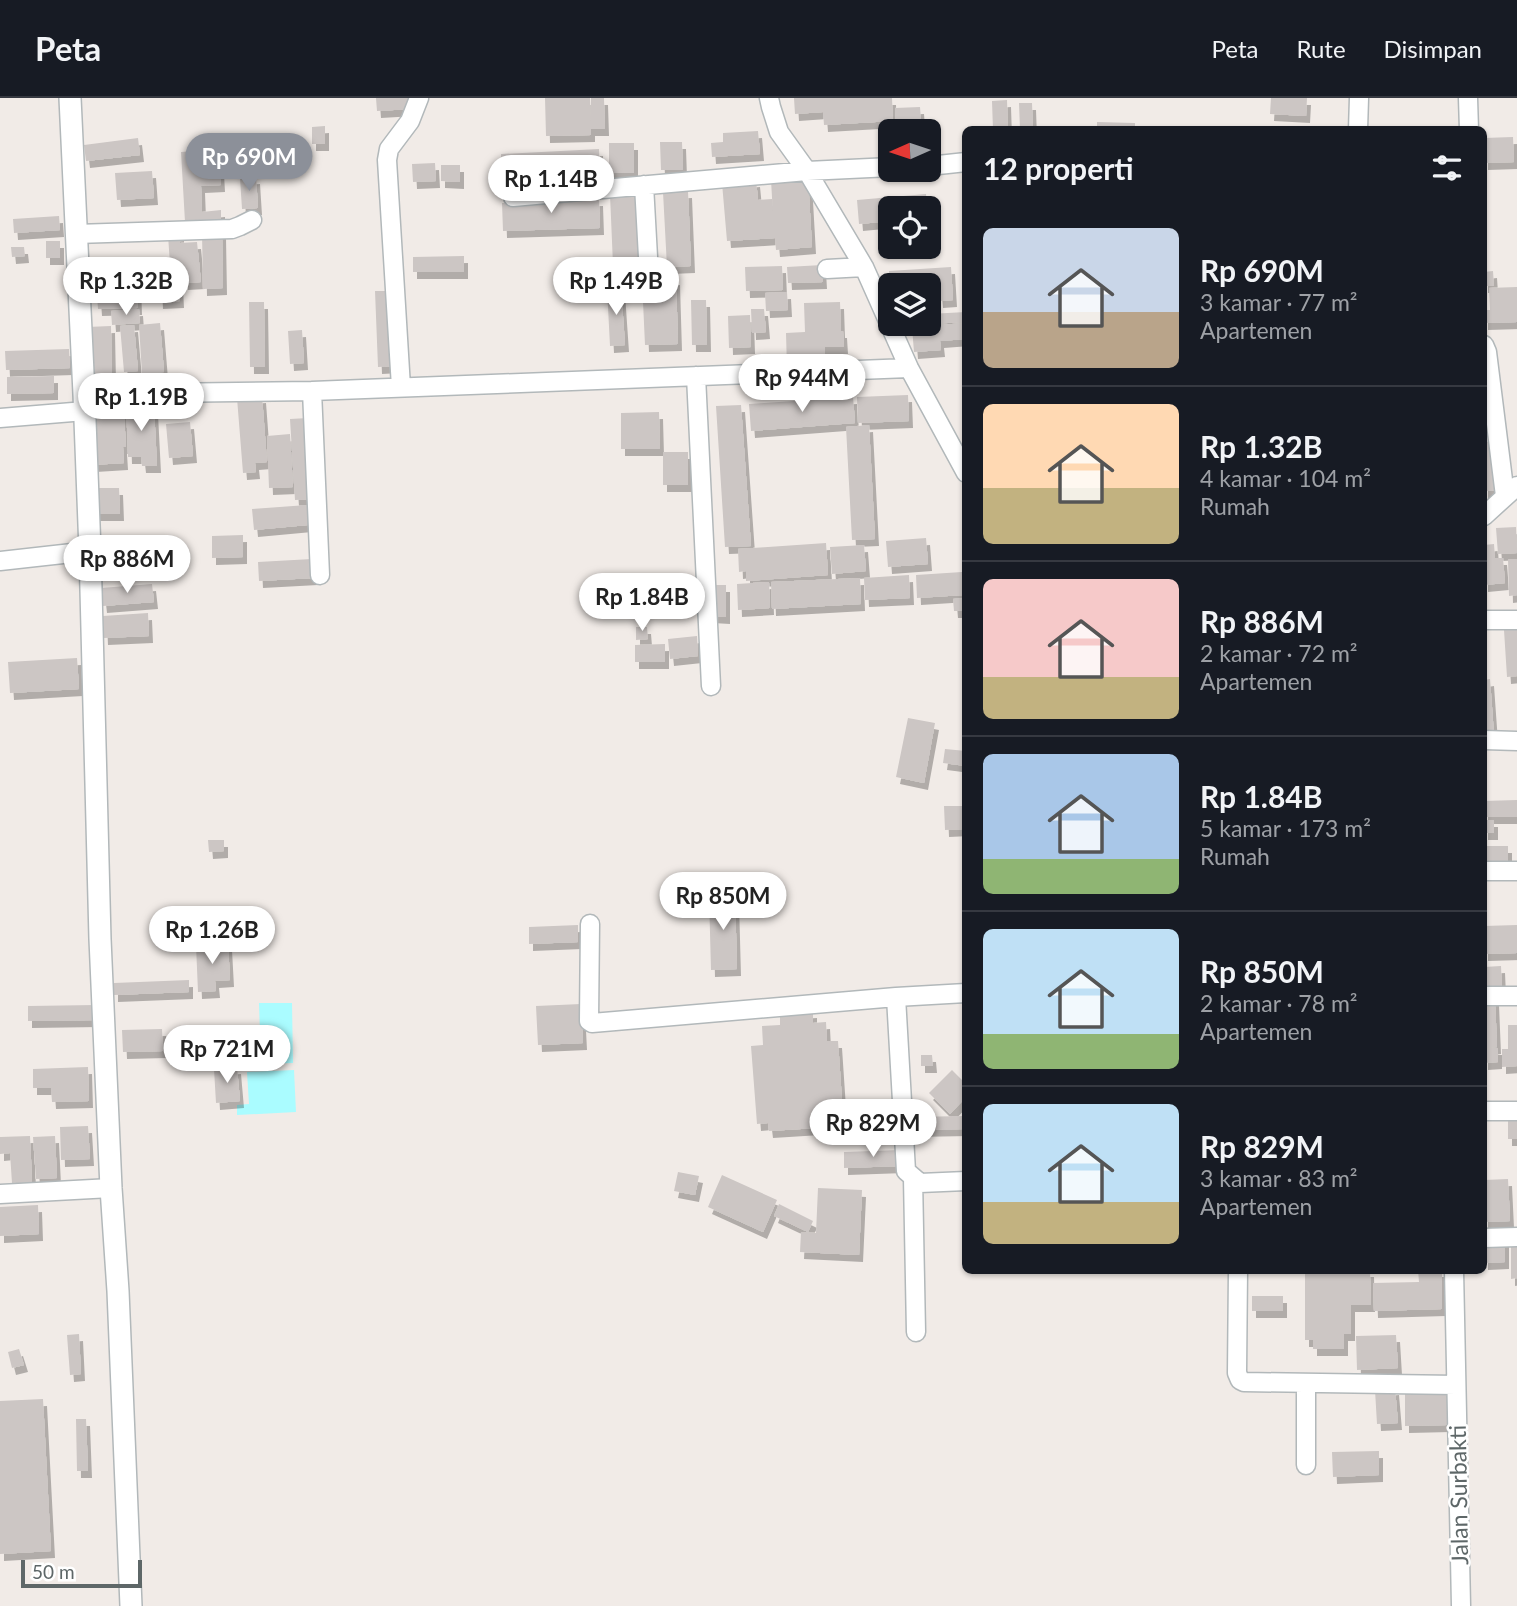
<!DOCTYPE html>
<html lang="id">
<head>
<meta charset="utf-8">
<style>
  :root { --surface:#171b24; --page:#20242c; --text:#f1f3f6; --muted:#9ea1a6; --line:#363941; --accent:#8c9099 }
  body { margin:0; font-family:Lato,sans-serif; background:var(--page); color:var(--text); height:100vh; display:flex; flex-direction:column; font-size:26px; white-space:nowrap }
  * { box-sizing:border-box; margin:0 }
  p { font-size:23px; color:var(--muted) }
  .icon { flex:none; width:38px; height:38px; fill:none; stroke:currentColor; stroke-width:2; stroke-linecap:round; stroke-linejoin:round }
  .map { position:relative; flex:1; overflow:hidden }
  .sheet { position:absolute; left:962px; top:28px; width:525px; height:1148px; display:flex; flex-direction:column; background:var(--surface); border-radius:10px; box-shadow:0 2px 5px #0004 }
  .sheet>* { flex:none }
  .needle { width:46px; rotate:267deg }
  .fabs { position:absolute; left:878px; top:21px; display:grid; gap:14px }
  .fabs a { display:grid; place-items:center; width:63px; height:63px; border-radius:10px; background:var(--surface); box-shadow:0 2px 5px #0004; font-size:35px }
  .scale { position:absolute; left:21px; bottom:18px; width:121px; box-sizing:border-box; padding-left:7px; border:4px solid #5e6768; border-top:0; font-size:19px; line-height:24px; white-space:nowrap; color:#5e6768; -webkit-text-stroke:5px #fff; paint-order:stroke }
  .price { position:absolute; translate:-50% -60px; padding:0 16px; border-radius:24px; background:#fff; color:#222; font-size:23px; line-height:46px; filter:drop-shadow(0 2px 4px #0008) }
  .price::after { content:''; position:absolute; left:50%; top:42px; width:21px; height:16px; margin-left:-10px; background:inherit; clip-path:polygon(0 0,100% 0,50% 100%) }
  .price.on { background:var(--accent); color:#fff }
  ul { padding:0; list-style:none }
  li { display:flex; align-items:center; gap:21px; height:175px; padding:0 21px }
  li+li { border-top:2px solid var(--line) }
  li span { display:grid; place-items:center; flex:none; width:196px; height:140px; border-radius:10px; color:#555 }
  li>.icon { margin-inline-start:auto }
  span .icon { width:84px; height:84px; fill:#fffc; stroke-width:1 }
  li b { font-size:30px }
  h2 { display:flex; justify-content:space-between; align-items:center; height:84px; padding:0 21px; font-size:30px }
  header { display:flex; align-items:center; gap:42px; box-sizing:border-box; height:98px; padding:0 35px; background:var(--surface); border-bottom:2px solid var(--line) }
  header strong { font-size:33px }
  nav { display:flex; gap:38px; margin-inline-start:auto; font-size:24px }
  .map>svg:first-child { display:block }
</style>
</head>
<body>
<header>
<strong>Peta</strong>
<nav><a>Peta</a><a>Rute</a><a>Disimpan</a></nav>
</header>
<div class="map">
<svg width="1517" height="1508" viewBox="0 0 1517 1508">
  <defs>
    <filter id="shadow"><feDropShadow dx="4" dy="7" stdDeviation="0" flood-color="#0004"/></filter>
  </defs>
  <rect width="100%" height="100%" fill="#f1ebe7"/>
  <path fill="#aafcff" d="M259,905h33l1,60 -32,1z
    M294,972l2,42 -59,3v-10l12,-1 -2,-32z"/>
  <path fill="#ccc6c4" filter="url(#shadow)" d="M376,0h34l1,11 -34,2z
    M545,0h45l1,24v-24h13l1,31h-14v6l-45,1z
    M794,0h98l1,23 -69,4 -1,-13 -28,2z
    M1271,0h36l-1,18 -36,-2z
    M1007,2l1,30h-15l-1,-29z
    M1019,5h13l1,27h-13z
    M920,9l1,13h15l1,28h-8v-17h-33l-1,-23z
    M1097,24l38,1v7h-38z
    M325,28v18h-13v-17z
    M758,33l2,23 -48,3 -1,-14 12,-1v-9z
    M1513,39l1,25 -30,1v-25z
    M138,40l2,17 -54,6 -2,-16z
    M660,44h22l1,28h-22z
    M609,45h25v30h-25z
    M219,51l2,36 -20,1 1,26 19,-2v10l-36,2 -4,-70z
    M599,51l1,25 -98,5 -1,-25z
    M435,65l1,18 -23,1 -1,-18z
    M441,67h19v17l-19,-1z
    M152,73l2,27 -37,2 -2,-27z
    M256,79l2,31 -16,1 -2,-31z
    M808,79l4,70 -36,3 -1,-12 -48,3 -5,-58 34,-3 2,20 14,-1 1,16 -2,-35z
    M688,93l3,75 -24,1 -4,-75z
    M636,95l3,71 -26,1 -3,-71z
    M926,96l1,14h-36v13l-32,3 -2,-24z
    M599,101l1,29 -97,3 -1,-28z
    M59,118l1,14 -46,3 -1,-14z
    M222,133l1,57 -20,1 -1,-57z
    M180,136v9l17,-1 4,40 -17,1 -2,-28v24h-11l-3,-44z
    M46,143h14v17h-14z
    M11,149h13l1,9 -13,1z
    M464,158v16h-51v-15z
    M822,167l1,17 -35,1 -1,-16z
    M782,168l1,24 -37,1 -1,-24z
    M951,169l2,33 -14,1 -1,-12 -9,1v-5h-39l-1,-14z
    M1493,173l1,15h-10v-14z
    M137,180l1,30 -40,1 -2,-29z
    M676,180l2,66 -33,1 -3,-65z
    M158,183h21l1,20 -21,1z
    M621,189l4,58 -15,1 -3,-58z
    M1517,189v35l-33,1v-13h6l-1,-22z
    M375,193h19l2,75 -18,1z
    M787,194l1,18 -22,1 -1,-18z
    M691,202h15l1,45h-15z
    M249,204h15l1,65h-15z
    M840,204l1,29h2l1,16h-19v21l-38,1 -1,-36 19,-1 -1,-29z
    M139,211l1,14 -28,2 -1,-14z
    M751,211h13l2,23 -14,1z
    M966,214v10l-37,2v-10z
    M750,217l1,32 -22,1 -1,-32z
    M160,225l4,49 -22,2 -3,-49z
    M966,225v16l-26,2 1,9 -27,2 -2,-25z
    M134,227l4,46 -14,1 -4,-46z
    M111,228l1,50 -24,1 -1,-50z
    M302,232l2,33 -14,1 -2,-33z
    M69,251l1,19 -64,2 -1,-19z
    M54,278v17l-47,1v-17z
    M908,297l1,26 -51,2 -1,-26z
    M262,298l5,66 -12,1 1,9 -13,1 -6,-75z
    M853,299l2,26 -104,8 -2,-27z
    M123,300l3,49h-3l1,16 -32,2 -1,-15h6l-8,-50z
    M139,301v8h15l3,59h-15l-1,-9h-13l-2,-57z
    M741,307l10,141 -26,1 -9,-141z
    M659,314l1,37h-39v-36z
    M308,320l6,81 -19,1 -5,-81z
    M190,324l3,34 -24,2 -3,-34z
    M869,327l6,114 -23,1 -6,-113z
    M290,336l3,53 -24,1 -2,-52z
    M1497,343l5,49 -16,1 1,6h-3v-55z
    M663,354h25v33h-25z
    M96,390h23l1,26h-24z
    M307,407l1,20 -54,5 -2,-21z
    M1516,429l1,26 -19,1 -2,-26z
    M243,437v22l-31,1v-22z
    M926,440l2,26 -40,3 -2,-26z
    M826,445l2,32 -82,6v-10l-7,1 -1,-23z
    M1494,446l1,14h8l2,25 -21,2v-40z
    M864,447l2,26 -34,3 -2,-27z
    M312,461l2,19 -55,3 -1,-19z
    M1508,461h9v36l-8,1z
    M962,474l2,23 -47,3 -1,-23z
    M909,477l1,23 -45,2 -1,-22z
    M860,480l1,26 -89,5 -1,-27z
    M769,484l1,26 -32,2 -1,-26z
    M152,486l2,18 -51,4 -2,-18z
    M709,487h17v32l-17,-1z
    M966,500v13h-12l-1,-12z
    M148,515l1,23 -45,2 -1,-22z
    M636,529h11l1,12 -12,1z
    M1504,532h13v46l-10,1z
    M697,538l1,20 -28,3 -2,-20z
    M665,546v18h-30v-17z
    M77,560l2,31 -69,4 -2,-31z
    M1490,581l4,56 -10,1v-56z
    M908,620l27,5 -11,60 -28,-6z
    M945,651l21,2v15l-23,-3z
    M1517,702v17h-33v-16z
    M944,708h22v23l-21,1z
    M1484,722h10v13h-10z
    M208,742h16v11l-15,1z
    M1484,748h24v18l-24,1z
    M735,797l2,74 -26,1 -2,-74z
    M578,827v17l-49,2v-17z
    M1517,827v28l-33,1v-28z
    M228,845l2,37 -15,1 1,10 -18,1 -2,-47z
    M1501,868l1,22 -18,1v-22z
    M189,882v12l-75,3v-12z
    M1495,900l2,49 -7,1h8v14l-14,1v-64z
    M581,906l2,39 -45,2 -2,-39z
    M96,907v15l-68,1v-15z
    M813,913v12l13,-1 1,19h11l5,75 -11,1 1,10 -64,4 -1,-8 -11,1 -6,-78 12,-1 -1,-19 18,-1v-12z
    M1508,927h9v41l-15,1v-18h6z
    M250,929v14l-33,2 -1,-14z
    M162,931l1,22 -40,1 -1,-22z
    M921,957h11l1,11h-12z
    M88,969l1,34 -37,1 -1,-14h-18v-19z
    M237,969l3,34 -24,2 -2,-34z
    M952,972l14,14v13l-16,17 -21,-21z
    M1508,1013h9v28h-9z
    M966,1018v13l-56,1v-13z
    M88,1028l2,33 -29,1 -1,-33z
    M30,1038l2,46 -20,1 -2,-30 -10,1v-17z
    M55,1038l2,42 -21,1 -3,-42z
    M901,1052v16l-57,2v-16z
    M678,1074l21,4 -4,19 -21,-4z
    M722,1077l55,25 -14,32 -55,-25z
    M1508,1081l2,42 -26,1v-42z
    M818,1090l44,2 -3,65 -59,-3 1,-20 15,1z
    M779,1106l34,17 -5,11 -34,-16z
    M38,1107l1,29 -39,2v-29z
    M1484,1142h21v22l-21,1z
    M1511,1142h6v38l-6,1z
    M1305,1172h65l1,35h-20v29h-7v15h-31v-9h-8z
    M1418,1172h24v39l-68,2 -1,-28 46,-1z
    M1252,1198h31v15h-31z
    M79,1236l2,40 -11,1 -3,-40z
    M1396,1237l2,33 -41,2 -1,-34z
    M19,1251l5,16 -12,3 -4,-16z
    M1395,1290l3,35 -21,1 -2,-34z
    M1446,1290l1,37 -42,1v-37z
    M43,1301l8,152 -51,3v-153z
    M76,1321h10l2,52h-11z
    M1379,1353v24l-46,2 -1,-25z"/>
  <g fill="none" stroke-linecap="round" stroke-linejoin="round">
    <g stroke="#b2b8ba" stroke-width="21">
      <path id="minor" d="M769,0l2,9 8,25 28,39 57,96 45,101 57,105
        M1468,0l1,32
        M1358,32l1,-32
        M929,68l37,-4
        M644,87l4,72
        M513,99l294,-26 84,-4
        M76,136l156,-5 8,-3 12,-6
        M827,171l37,-2
        M1484,247l3,7 18,144
        M696,278l15,310
        M401,289l-14,-227 2,-11 21,-28 9,-23
        M312,293l8,184
        M84,296l228,-3 597,-23
        M0,320l85,-7
        M1484,418l33,-30
        M0,463l90,-10
        M1484,522h33
        M1484,642l33,1
        M1484,773h33
        M590,826l-1,97 3,2 304,-26 70,-4
        M1484,898h33
        M896,899l10,174 14,12 46,-2
        M1484,1013h33
        M913,1080l3,154
        M0,1096l111,-6
        M1484,1140l33,-1
        M1238,1172l-1,103 3,7 4,2 212,3
        M1454,1172l7,336
        M1306,1367v-82"/>
    </g>
    <g stroke="#b2b8ba" stroke-width="24">
      <path id="tertiary" d="M70,0l14,296 6,157 10,388 11,249 7,103 13,315"/>
    </g>
    <use href="#minor" stroke="#fff" stroke-width="18"/>
    <use href="#tertiary" stroke="#fff" stroke-width="21"/>
  </g>
  <g text-anchor="middle" stroke-width="5" stroke-linejoin="round" paint-order="stroke">
    <g font-size="23" fill="#5e6768" stroke="#fff">
      <text transform="translate(1459 1397) rotate(-91)" y="8">Jalan Surbakti</text>
    </g>
  </g>
</svg>
<div class="fabs">
<a><svg class="needle" viewBox="-14 -14 28 28"><path d="M0-13l5 13h-10z" fill="#e53935"/><path d="M0 13l5-13h-10z" fill="#9ea1a6"/></svg></a>
<a><svg class="icon" aria-label="locate" viewBox="0 0 24 24"><circle cx="12" cy="12" r="6"/><path d="M12 2v4M12 18v4M2 12h4M18 12h4"/></svg></a>
<a><svg class="icon" aria-label="layers" viewBox="0 0 24 24"><path d="M12 4l9 5-9 5-9-5zM3 14l9 5 9-5"/></svg></a>
</div>
<div class="scale">50 m</div>
<b class="price on" style="left:249px;top:95px">Rp 690M</b>
<b class="price" style="left:551px;top:117px">Rp 1.14B</b>
<b class="price" style="left:126px;top:219px">Rp 1.32B</b>
<b class="price" style="left:616px;top:219px">Rp 1.49B</b>
<b class="price" style="left:802px;top:316px">Rp 944M</b>
<b class="price" style="left:141px;top:335px">Rp 1.19B</b>
<b class="price" style="left:127px;top:497px">Rp 886M</b>
<b class="price" style="left:642px;top:535px">Rp 1.84B</b>
<b class="price" style="left:723px;top:834px">Rp 850M</b>
<b class="price" style="left:212px;top:868px">Rp 1.26B</b>
<b class="price" style="left:227px;top:987px">Rp 721M</b>
<b class="price" style="left:873px;top:1061px">Rp 829M</b>
<section class="sheet">
<h2>12 properti<svg class="icon" aria-label="filters" viewBox="0 0 24 24"><path d="M4 7h16M4 17h16"/><circle cx="9" cy="7" r="2"/><circle cx="15" cy="17" r="2"/></svg></h2>
<ul>
<li><span style="background:linear-gradient(#c9d6e8 60%,#b9a48a 0)"><svg class="icon" aria-label="home" viewBox="0 0 24 24"><path d="M3 11l9-7 9 7M6 9v11h12V9"/></svg></span><div><b>Rp 690M</b><p>3 kamar · 77 m²</p><p>Apartemen</p></div></li>
<li><span style="background:linear-gradient(#ffd9b3 60%,#c2b280 0)"><svg class="icon" aria-label="home" viewBox="0 0 24 24"><path d="M3 11l9-7 9 7M6 9v11h12V9"/></svg></span><div><b>Rp 1.32B</b><p>4 kamar · 104 m²</p><p>Rumah</p></div></li>
<li><span style="background:linear-gradient(#f6c9c9 70%,#c2b280 0)"><svg class="icon" aria-label="home" viewBox="0 0 24 24"><path d="M3 11l9-7 9 7M6 9v11h12V9"/></svg></span><div><b>Rp 886M</b><p>2 kamar · 72 m²</p><p>Apartemen</p></div></li>
<li><span style="background:linear-gradient(#a9c7e8 75%,#8fb573 0)"><svg class="icon" aria-label="home" viewBox="0 0 24 24"><path d="M3 11l9-7 9 7M6 9v11h12V9"/></svg></span><div><b>Rp 1.84B</b><p>5 kamar · 173 m²</p><p>Rumah</p></div></li>
<li><span style="background:linear-gradient(#bfe0f5 75%,#8fb573 0)"><svg class="icon" aria-label="home" viewBox="0 0 24 24"><path d="M3 11l9-7 9 7M6 9v11h12V9"/></svg></span><div><b>Rp 850M</b><p>2 kamar · 78 m²</p><p>Apartemen</p></div></li>
<li><span style="background:linear-gradient(#bfe0f5 70%,#c2b280 0)"><svg class="icon" aria-label="home" viewBox="0 0 24 24"><path d="M3 11l9-7 9 7M6 9v11h12V9"/></svg></span><div><b>Rp 829M</b><p>3 kamar · 83 m²</p><p>Apartemen</p></div></li>
</ul>
</section>
</div>
</body>
</html>
